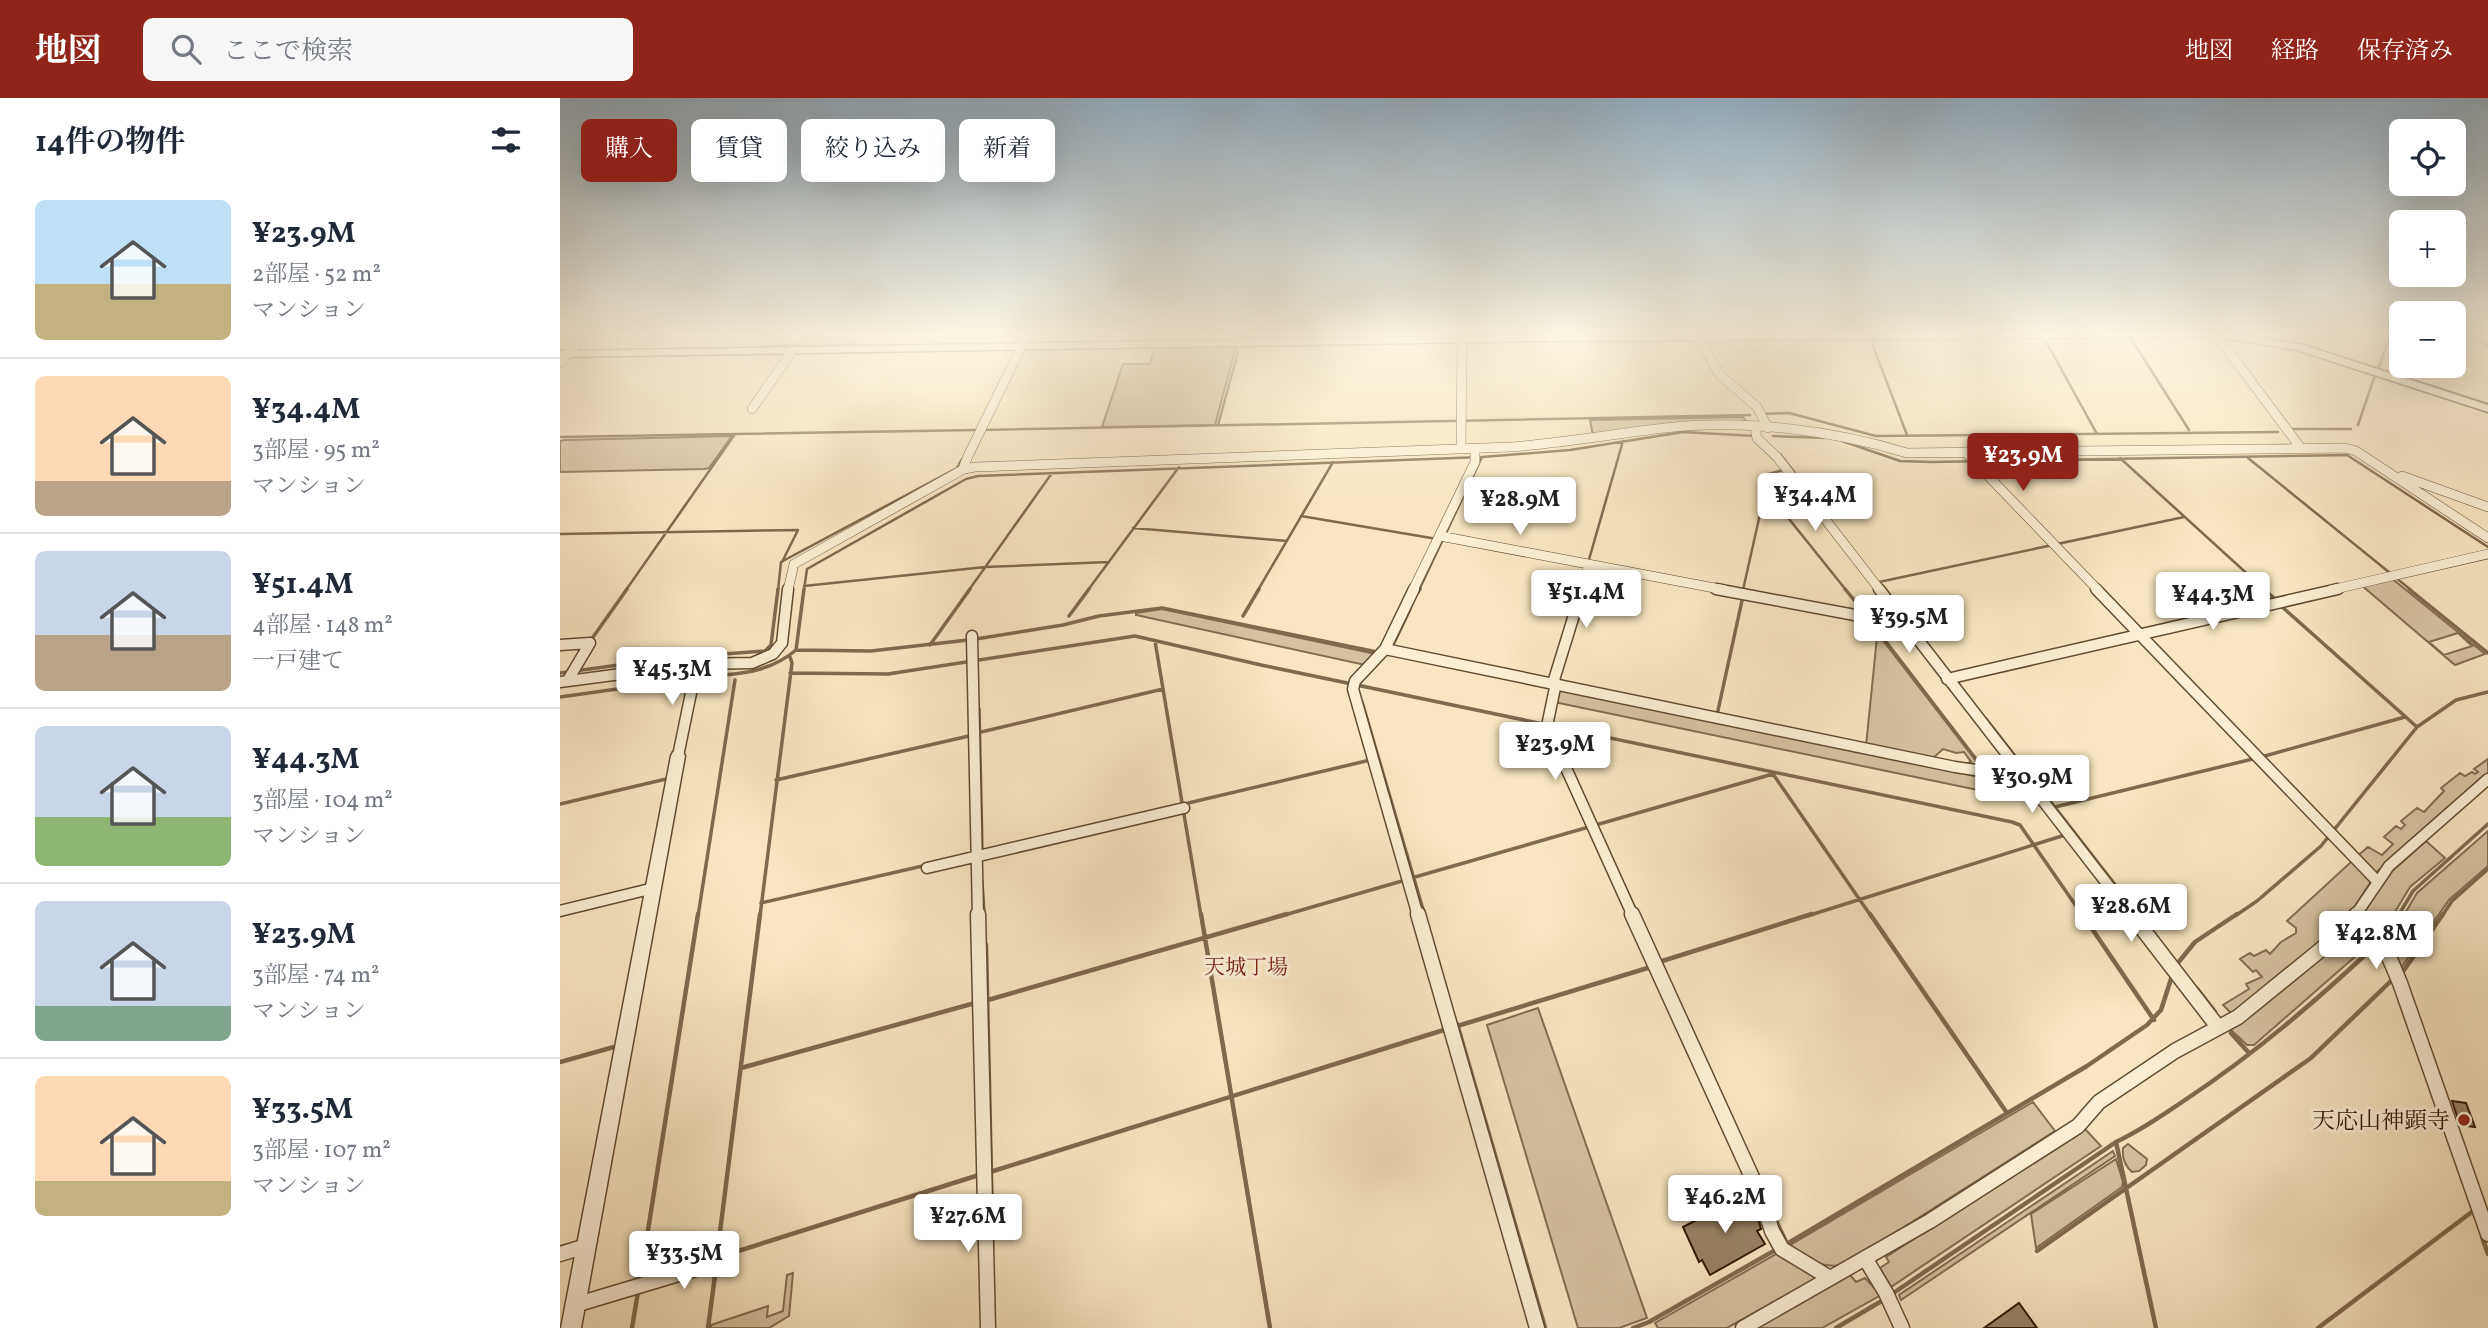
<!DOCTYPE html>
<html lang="ja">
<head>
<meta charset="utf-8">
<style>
  :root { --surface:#fff; --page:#f6f6f7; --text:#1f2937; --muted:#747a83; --line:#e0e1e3; --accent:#8f2418 }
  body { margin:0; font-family:Vollkorn,"Noto Serif JP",serif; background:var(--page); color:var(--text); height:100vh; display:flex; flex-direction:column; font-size:26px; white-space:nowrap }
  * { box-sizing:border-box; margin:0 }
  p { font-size:23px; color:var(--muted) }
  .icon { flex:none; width:38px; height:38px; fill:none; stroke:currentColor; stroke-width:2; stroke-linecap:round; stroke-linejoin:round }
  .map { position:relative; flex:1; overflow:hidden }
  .panel { display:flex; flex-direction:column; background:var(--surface); width:560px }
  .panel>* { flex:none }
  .guide { position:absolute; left:21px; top:21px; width:665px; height:63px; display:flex; gap:14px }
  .tools { position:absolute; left:1829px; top:21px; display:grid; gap:14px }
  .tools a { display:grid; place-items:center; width:77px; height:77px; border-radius:10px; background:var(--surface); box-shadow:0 7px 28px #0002; font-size:35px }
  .price { position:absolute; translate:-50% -60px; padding:0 16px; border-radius:7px; background:#fff; color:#222; font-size:23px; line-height:46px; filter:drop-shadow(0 2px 4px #0008) }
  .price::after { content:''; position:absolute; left:50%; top:42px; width:21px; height:16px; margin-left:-10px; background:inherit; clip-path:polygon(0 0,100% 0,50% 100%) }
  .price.selected { background:var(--accent); color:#fff }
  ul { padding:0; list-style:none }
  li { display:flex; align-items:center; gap:21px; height:175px; padding:0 35px }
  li+li { border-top:2px solid var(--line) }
  li span { display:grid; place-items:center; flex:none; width:196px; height:140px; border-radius:10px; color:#555 }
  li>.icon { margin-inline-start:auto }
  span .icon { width:84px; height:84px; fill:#fffc; stroke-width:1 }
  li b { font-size:30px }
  h2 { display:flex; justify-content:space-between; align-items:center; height:84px; padding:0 35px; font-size:30px }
  .tag { padding:0 24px; border-radius:10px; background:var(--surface); box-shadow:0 7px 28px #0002; font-size:24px; line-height:63px }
  .tag.selected { background:var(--accent); color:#fff }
  header { display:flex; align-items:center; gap:42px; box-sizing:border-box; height:98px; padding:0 35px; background:var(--accent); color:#fff }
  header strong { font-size:33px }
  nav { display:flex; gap:38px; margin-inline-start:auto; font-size:24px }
  .search { width:490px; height:63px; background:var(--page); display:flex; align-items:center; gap:18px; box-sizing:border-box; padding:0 24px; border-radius:10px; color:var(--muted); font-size:26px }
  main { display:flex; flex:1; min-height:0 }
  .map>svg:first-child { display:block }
</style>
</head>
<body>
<header>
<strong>地図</strong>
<div class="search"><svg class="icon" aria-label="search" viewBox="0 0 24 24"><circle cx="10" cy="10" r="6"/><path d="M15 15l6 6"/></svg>ここで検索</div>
<nav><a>地図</a><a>経路</a><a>保存済み</a></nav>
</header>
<main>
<section class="panel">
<h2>14件の物件<svg class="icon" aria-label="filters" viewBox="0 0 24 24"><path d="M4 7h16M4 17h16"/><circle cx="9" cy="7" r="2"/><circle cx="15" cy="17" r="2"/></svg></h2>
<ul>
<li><span style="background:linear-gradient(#bfe0f5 60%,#c2b280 0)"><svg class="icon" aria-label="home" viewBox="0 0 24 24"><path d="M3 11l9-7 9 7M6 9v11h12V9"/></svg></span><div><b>¥23.9M</b><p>2部屋 · 52 m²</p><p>マンション</p></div></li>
<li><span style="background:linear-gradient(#ffd9b3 75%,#b9a48a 0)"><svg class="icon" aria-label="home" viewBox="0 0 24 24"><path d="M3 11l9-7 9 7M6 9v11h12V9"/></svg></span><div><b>¥34.4M</b><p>3部屋 · 95 m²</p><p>マンション</p></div></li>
<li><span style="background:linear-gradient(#c9d6e8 60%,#b9a48a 0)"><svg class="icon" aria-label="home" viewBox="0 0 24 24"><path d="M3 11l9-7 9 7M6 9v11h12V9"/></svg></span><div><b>¥51.4M</b><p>4部屋 · 148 m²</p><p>一戸建て</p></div></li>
<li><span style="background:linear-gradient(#c9d6e8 65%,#8fb573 0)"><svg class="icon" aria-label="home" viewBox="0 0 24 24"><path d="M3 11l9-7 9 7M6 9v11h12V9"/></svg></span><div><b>¥44.3M</b><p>3部屋 · 104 m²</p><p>マンション</p></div></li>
<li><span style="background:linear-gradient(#c9d6e8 75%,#7fa58c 0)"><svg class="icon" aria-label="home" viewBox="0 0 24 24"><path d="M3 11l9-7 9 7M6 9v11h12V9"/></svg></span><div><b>¥23.9M</b><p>3部屋 · 74 m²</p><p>マンション</p></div></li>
<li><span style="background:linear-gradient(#ffd9b3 75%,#c2b280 0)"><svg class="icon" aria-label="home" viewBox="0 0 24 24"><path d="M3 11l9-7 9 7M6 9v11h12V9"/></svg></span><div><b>¥33.5M</b><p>3部屋 · 107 m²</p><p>マンション</p></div></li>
</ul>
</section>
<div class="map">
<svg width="1928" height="1230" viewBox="0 0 1928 1230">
  <rect width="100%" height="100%" fill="#f7e6bf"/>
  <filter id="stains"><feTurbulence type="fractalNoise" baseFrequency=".00286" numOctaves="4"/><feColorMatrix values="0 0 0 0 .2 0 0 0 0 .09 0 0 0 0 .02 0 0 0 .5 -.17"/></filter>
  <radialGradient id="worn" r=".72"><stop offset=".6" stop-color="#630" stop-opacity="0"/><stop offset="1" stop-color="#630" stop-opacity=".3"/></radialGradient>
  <path fill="#d5c39f" stroke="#826e50" stroke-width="2" fill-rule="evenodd" d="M248,235h53l-10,12 -91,2 40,-3z
    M676,248l-21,79 -113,2 21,-63h27l5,-17z
    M1183,319l6,9 -156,10 -3,-16z
    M172,338l-23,32 -5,1 -144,3v-31l4,-1z
    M1830,479l95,77 -30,11 -95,-81zM1898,535l14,13 -28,9 -15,-13z
    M602,511l214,45 -11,11 -229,-50v-2z
    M1317,539l4,1 99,128 -16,-2 7,-2 -7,-10 -8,1 -13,-4 -12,11 -65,-14z
    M997,591l418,87 27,7v12l-448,-93z
    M1928,661v17l-115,99 -18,-17 13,-11 14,8 11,-11 -9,-7 12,-11 5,3 4,-4 -4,-4 16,-13 7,4 20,-21 -3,-3 19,-15 5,3 7,-4 3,2 3,-2 -4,-3z
    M1928,733v35l-39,34 -50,71 -11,-29 29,-49z
    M1866,743l19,17 -35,29 -29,48 -19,-21 29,-42z
    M1792,763l20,19 -23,35 -14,14 -103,85 -9,-9 26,-16 -3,-5 16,-7 -6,-7 -3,2 -13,-13 10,-6 4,3 12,-6 4,4 11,-12 15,-9v-5l-9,-7z
    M1798,828l15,15 -119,104h-7l-17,-16z
    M978,910l109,310 -28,10h-41l-91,-303z
    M1473,1004l22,29 -206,131c-22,11 -42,-4 -62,-15z
    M1525,1031l16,17 -210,141 -11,-19 9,-6 -3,-5z
    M1568,1046l19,15 -1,6 -7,6 -7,1c-7,-6 -10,-15 -9,-24z
    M1553,1053l2,5 -214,144 -2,-5z
    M1556,1061l7,23 -1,5 -86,61 -5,-34z
    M1218,1155l40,20 -2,6 -89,49h-69l-3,-5z
    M233,1175l-4,43 -20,12h-58v-3l57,-19 -1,11 16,-6 4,-36z
    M1290,1177l6,7 9,-4 16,17 -59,33h-65z"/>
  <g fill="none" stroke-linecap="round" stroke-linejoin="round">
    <path stroke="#7f6a4c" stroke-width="2.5" d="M1136,235h11
      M1677,235l68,12 183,59
      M1903,235l25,13
      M1076,236l45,-1
      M1570,239l59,93
      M1310,240l37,97
      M1484,240l53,96
      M1721,242l3,-7
      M681,244l2,-9
      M0,253l264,-4
      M1818,271l13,-36
      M1201,316l28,-1 87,23 402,-4
      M658,327l20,-73
      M1798,327l17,-50
      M1731,331h60
      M423,332l767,-15
      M1213,338l51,2
      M0,339l417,-7
      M1282,343l58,20 31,1 416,-7 141,92
      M1220,356l15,19
      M1560,360l145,132
      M1688,360l163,132
      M1205,391l81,101
      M741,418l136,23
      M573,430l154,13
      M0,436l238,-4 -16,32
      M1028,465l35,-122
      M1319,484l305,-65
      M244,488l181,-19 124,-5
      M66,492l109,-156
      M218,492l3,-28 176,-94 5,-9
      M244,492l3,-21 159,-90 12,-3 504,-19 88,-7 113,-18 72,4
      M409,492l83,-117
      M528,492l91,-123
      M698,492l75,-128
      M859,492l63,-133
      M1183,492l26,-116 14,-4"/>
    <path stroke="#7f6a4c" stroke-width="3.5" d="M1285,491l18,22
      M1704,491l11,10
      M1849,491l79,64
      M858,494l2,-3
      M1183,494l1,-3
      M1720,507l137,122
      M509,518l20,-27
      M683,518l16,-27
      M1307,519l115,150
      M416,541l87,-14 36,-9 63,-8 215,44
      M31,542l36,-51
      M595,543l46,275
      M370,547l40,-56
      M831,551l19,-40
      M236,552l75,1 97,-11
      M0,575l110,-15 95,-7 6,-6 7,-56
      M230,575l98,1 247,-38 126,29 751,157 8,3 63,91
      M140,579c35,-3 68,-3 96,-27l8,-61
      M0,599l129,-18
      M802,604l62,211
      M419,611l3,142
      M1157,617l26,-119
      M1426,621l148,190
      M421,634l182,-43
      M1213,676l98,142
      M1418,677l39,8
      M216,682l193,-44
      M0,706l106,-25
      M624,706l182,-43
      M1495,709l206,-50 144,-40
      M855,779l358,-103
      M422,784l2,31
      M201,805l166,-38
      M138,818l37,-236
      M200,818l32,-253 -2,-6
      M721,818l121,-35
      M1247,818l258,-81
      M1675,818l22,-15 64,-55 96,-119 39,-27 32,-8
      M1838,818l15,-25 75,-67
      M1882,818l10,-15 36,-32"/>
    <path stroke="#7f6a4c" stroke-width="4.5" d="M641,816l69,414
      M1310,816l137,199
      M1522,816l72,106
      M1824,840l15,-24
      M426,847l6,279
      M1099,864l153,-48
      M1617,866l18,-22 42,-28
      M1842,875l41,-59
      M1637,891l18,23
      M428,902l299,-86
      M897,926l88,304
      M894,929l197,-60
      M1671,935l18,20
      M0,964l54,-15
      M181,970l234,-65
      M1556,1044l40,186
      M430,1074l457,-143
      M1213,1116l13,28
      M1922,1139l6,17
      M1225,1147l302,-179 60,-41 14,-15 11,-34
      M1477,1153l274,-193 82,-79
      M157,1158l43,-342
      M156,1160l263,-83
      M80,1183l58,-367
      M1332,1196l224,-152c25,-12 47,-27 69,-42 71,-47 131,-99 193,-157
      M72,1230l6,-36
      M148,1230l8,-60
      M1073,1230l16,-6 130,-74
      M1276,1230l49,-29
      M1758,1230l155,-117"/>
  </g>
  <path fill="#978363" stroke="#301800" stroke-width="2" d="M1892,1003l14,2 9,24 -15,-2z
    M1184,1097l14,23 3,11 -4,2 8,13 -55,31 -8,-15 -3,2 -16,-35z
    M1459,1205l18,25h-53z"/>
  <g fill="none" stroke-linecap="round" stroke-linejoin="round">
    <g stroke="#624c30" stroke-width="10">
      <path id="minor-far2" d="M1655,235l85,114
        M1138,239l22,38 37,32 11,21
        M0,265l27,-30
        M192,311l40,-58
        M1195,330l2,10 20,19 103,133
        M901,351l1,-116
        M1405,354l133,138
        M406,371l-2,-3 4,-10 60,-123
        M1842,378l86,31
        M880,438l285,54
        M228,492l6,-26 170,-95 11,-2 536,-20c52,-4 102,-13 154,-19 78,-9 167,2 242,25l438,-5 11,3 132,87
        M853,492l62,-128v-13
        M1021,492l8,-25
        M1771,492l157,-36"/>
    </g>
    <g stroke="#624c30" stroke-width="13">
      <path id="minor-far1" d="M854,491l-29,60 -30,32 -2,8 65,227
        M1156,491l144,27 33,-7
        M1319,491l253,327
        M1536,491l281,292
        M412,538l6,280
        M0,547l30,-2
        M825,551l570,118 68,10
        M1387,581l391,-90
        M8,582l22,-37
        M0,584l137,-18 55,-1 21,-9 9,-11 6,-54
        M993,585l29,-94
        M996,585l-9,43 86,190
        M118,658l19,-92
        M367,770l257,-60
        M0,813l94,-23
        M1795,818l34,-50 99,-87"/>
    </g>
    <g stroke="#624c30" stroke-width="17">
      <path id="minor" d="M418,816l10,414
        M858,816l119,414
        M1072,816l129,283 11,34 10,18 48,29
        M1571,816l87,113
        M1796,817l28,30 16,38 88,251
        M0,1156l26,-8
        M1305,1160l21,35 16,35
        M15,1207l140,-42
        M1183,1230l187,-107 148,-95 21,-24 76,-51 63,-34 102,-83 17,-20"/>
    </g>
    <g stroke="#624c30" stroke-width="3">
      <path id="tertiary" d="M1330,235h338l75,12 185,60v7l-191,-62 -81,-13 -672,4 -984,16v-6l984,-16z
        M118,652l5,2 2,4 -104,572h-20l110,-572 2,-4z"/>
    </g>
    <use href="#minor-far2" stroke="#faefd5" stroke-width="9"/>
    <use href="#minor-far1" stroke="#faefd5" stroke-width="10"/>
    <use href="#minor" stroke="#faefd5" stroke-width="14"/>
    <use href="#tertiary" fill="#faefd5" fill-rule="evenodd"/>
  </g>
  <linearGradient id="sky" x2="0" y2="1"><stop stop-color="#93acbe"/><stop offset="0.58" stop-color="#fbf4e2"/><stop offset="1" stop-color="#fbf4e2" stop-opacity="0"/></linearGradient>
  <rect width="1928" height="407" fill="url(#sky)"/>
  <circle fill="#8f2418" stroke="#faefd5" stroke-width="2.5" cx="1904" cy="1022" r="7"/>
  <g text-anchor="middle" stroke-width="6" stroke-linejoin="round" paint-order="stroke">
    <g font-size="21" fill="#7a1f14" stroke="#faefd5">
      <text x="686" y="876">天城丁場</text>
    </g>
    <g font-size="23" fill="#301800" stroke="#faefd5" text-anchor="end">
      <text x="1890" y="1030">天応山神顕寺</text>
    </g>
  </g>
  <rect width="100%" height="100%" filter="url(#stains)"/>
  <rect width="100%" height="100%" fill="url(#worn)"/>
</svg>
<div class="tools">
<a><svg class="icon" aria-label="locate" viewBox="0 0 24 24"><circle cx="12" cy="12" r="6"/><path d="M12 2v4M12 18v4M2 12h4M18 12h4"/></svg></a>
<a>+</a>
<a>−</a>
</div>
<b class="price selected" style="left:1463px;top:395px">¥23.9M</b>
<b class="price" style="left:1255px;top:435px">¥34.4M</b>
<b class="price" style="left:960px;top:439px">¥28.9M</b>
<b class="price" style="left:1026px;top:532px">¥51.4M</b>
<b class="price" style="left:1653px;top:534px">¥44.3M</b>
<b class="price" style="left:1349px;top:557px">¥39.5M</b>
<b class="price" style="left:112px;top:609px">¥45.3M</b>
<b class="price" style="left:995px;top:684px">¥23.9M</b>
<b class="price" style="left:1472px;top:717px">¥30.9M</b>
<b class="price" style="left:1571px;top:846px">¥28.6M</b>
<b class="price" style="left:1816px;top:873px">¥42.8M</b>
<b class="price" style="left:1165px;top:1137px">¥46.2M</b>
<b class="price" style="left:408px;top:1156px">¥27.6M</b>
<b class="price" style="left:124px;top:1193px">¥33.5M</b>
<div class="guide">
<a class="tag selected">購入</a>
<a class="tag">賃貸</a>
<a class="tag">絞り込み</a>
<a class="tag">新着</a>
</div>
</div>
</main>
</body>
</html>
